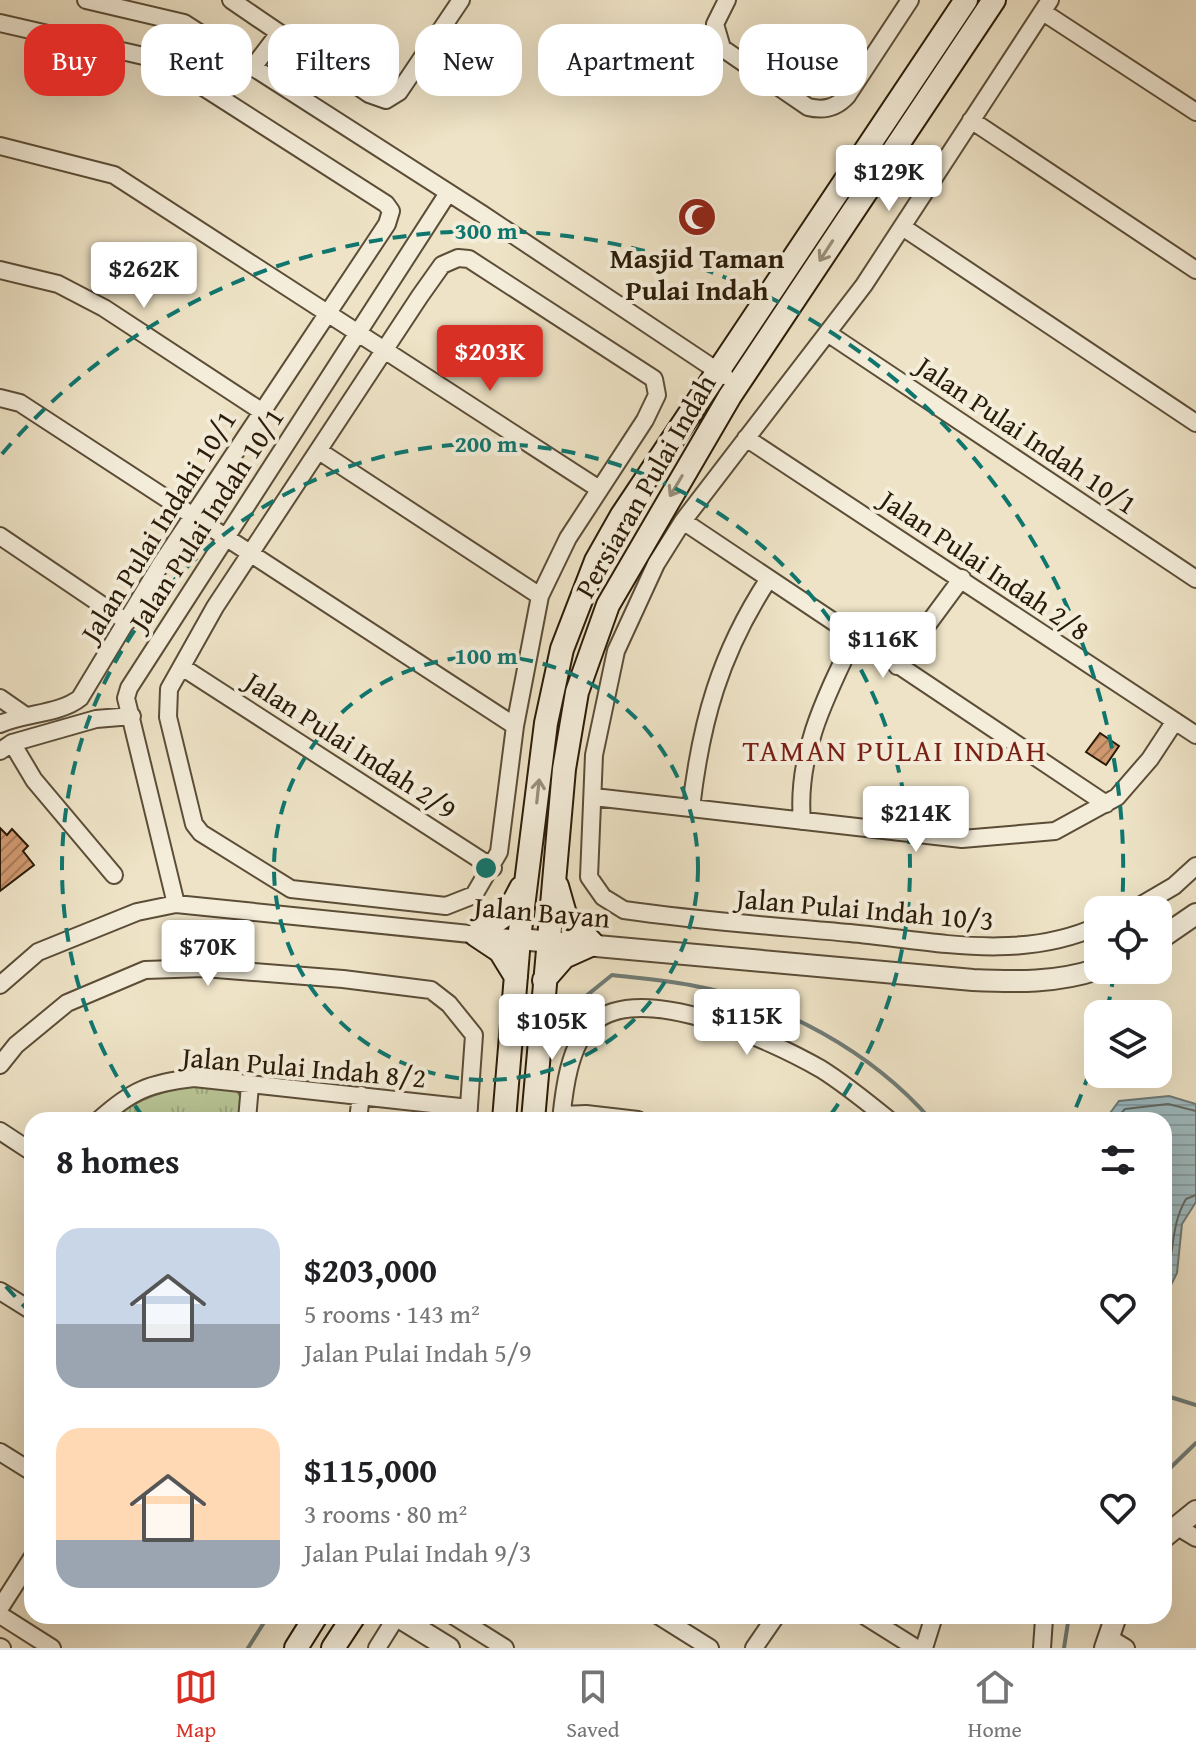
<!DOCTYPE html>
<html lang="en">
<head>
<meta charset="utf-8">
<style>
  :root { --surface:#fff; --page:#f2f2f2; --text:#202124; --muted:#757577; --line:#e0e0e0; --accent:#d93025 }
  body { margin:0; font-family:"Gentium Book Plus",serif; background:var(--page); color:var(--text); height:100vh; display:flex; flex-direction:column; font-size:30px; white-space:nowrap }
  * { box-sizing:border-box; margin:0 }
  p { font-size:26px; color:var(--muted) }
  .icon { flex:none; width:44px; height:44px; fill:none; stroke:currentColor; stroke-width:2; stroke-linecap:round; stroke-linejoin:round }
  .map { position:relative; flex:1; overflow:hidden }
  .panel { position:absolute; left:24px; top:1112px; width:1148px; height:512px; display:flex; flex-direction:column; background:var(--surface); border-radius:24px; box-shadow:0 8px 32px #0002 }
  .panel>* { flex:none }
  .top-card { position:absolute; left:24px; top:24px; width:1148px; height:72px; display:flex; gap:16px }
  .fabs { position:absolute; left:1084px; top:896px; display:grid; gap:16px }
  .fabs a { display:grid; place-items:center; width:88px; height:88px; border-radius:16px; background:var(--surface); box-shadow:0 8px 32px #0002; font-size:40px }
  .price { position:absolute; translate:-50% -68px; padding:0 18px; border-radius:8px; background:#fff; color:#222; font-size:26px; line-height:52px; filter:drop-shadow(0 2px 4px #0008) }
  .price::after { content:''; position:absolute; left:50%; top:48px; width:24px; height:18px; margin-left:-12px; background:inherit; clip-path:polygon(0 0,100% 0,50% 100%) }
  .price.current { background:var(--accent); color:#fff }
  ul { padding:0; list-style:none }
  li { display:flex; align-items:center; gap:24px; height:200px; padding:0 32px }
  li span { display:grid; place-items:center; flex:none; width:224px; height:160px; border-radius:24px; color:#555 }
  li>.icon { margin-inline-start:auto }
  span .icon { width:96px; height:96px; fill:#fffc; stroke-width:1 }
  li b { font-size:34px }
  h2 { display:flex; justify-content:space-between; align-items:center; height:96px; padding:0 32px; font-size:34px }
  .pill { padding:0 28px; border-radius:24px; background:var(--surface); box-shadow:0 8px 32px #0002; font-size:28px; line-height:72px }
  .pill.current { background:var(--accent); color:#fff }
  .menu { display:flex; justify-content:space-around; align-items:center; height:112px; border-top:2px solid var(--line); background:var(--surface); font-size:22px; color:var(--muted) }
  .menu a { display:grid; justify-items:center; gap:4px }
  .menu .current { color:var(--accent) }
  .map>svg:first-child { display:block }
</style>
</head>
<body>
<div class="map">
<svg width="1196" height="1648" viewBox="0 0 1196 1648">
  <defs>
    <pattern id="park-tufts" width="24" height="20" patternUnits="userSpaceOnUse" patternTransform="scale(2)"><rect width="24" height="20" fill="#b9c495"/><path d="M3 7l-1-3M5 7V3M7 7l1-3M15 17l-1-3M17 17v-4M19 17l1-3" fill="none" stroke="#9fa87f"/></pattern>
    <pattern id="water-rules" width="6" height="5" patternUnits="userSpaceOnUse" patternTransform="scale(2)"><rect width="6" height="5" fill="#9fbbc0"/><path d="M0 2.5h6" fill="none" stroke="#89a0a4"/></pattern>
    <pattern id="building-hatch" width="6" height="6" patternUnits="userSpaceOnUse" patternTransform="scale(2)"><rect width="6" height="6" fill="#d0986f"/><path d="M-1 1l2-2M0 6l6-6M5 7l2-2" fill="none" stroke="#a97b59"/></pattern>
  </defs>
  <rect width="100%" height="100%" fill="#eee3c6"/>
  <filter id="stains"><feTurbulence type="fractalNoise" baseFrequency=".0025" numOctaves="4"/><feColorMatrix values="0 0 0 0 .2 0 0 0 0 .09 0 0 0 0 .02 0 0 0 .5 -.17"/></filter>
  <radialGradient id="worn" r=".72"><stop offset=".6" stop-color="#630" stop-opacity="0"/><stop offset="1" stop-color="#630" stop-opacity=".3"/></radialGradient>
  <path fill="url(#park-tufts)" stroke="#72704e" stroke-width="2" d="M200,1085l37,6 5,8v21h-131c26,-22 56,-31 89,-35z"/>
  <path fill="url(#water-rules)" stroke="#707b76" stroke-width="2" d="M1169,1096l27,8v98l-14,22 -5,49 -13,26v-179h-59l14,-19z"/>
  <g fill="none" stroke-linecap="round" stroke-linejoin="round">
    <path stroke="#646b64" stroke-width="2" d="M1115,1120l10,-11 43,-5 28,7
      M1164,1283c12,-29 5,-55 22,-84l10,-4"/>
    <path stroke="#707b76" stroke-width="4" d="M560,1017l52,-42c26,3 53,5 78,10 90,16 182,67 241,135
      M1164,1395l32,10
      M1164,1474l32,-31
      M248,1648l20,-32
      M1064,1648l5,-32"/>
  </g>
  <path fill="url(#building-hatch)" stroke="#2a1b07" stroke-width="2" d="M1100,733l19,13 -13,19 -20,-13z
    M0,828l7,7 5,-6 16,17 -5,5 11,14 -34,26z"/>
  <g fill="none" stroke-linecap="round" stroke-linejoin="round">
    <g stroke="#5b4d37" stroke-width="20">
      <path id="minor" d="M86,0l98,23 298,191 243,162
        M231,0l138,94 17,6 13,-8 62,-92
        M727,0l-12,24 7,24 86,59c16,4 28,1 39,-11l63,-96
        M1050,0l-186,285 -181,236 -27,43 -40,87 -22,104 -5,122 14,20 21,13c75,11 150,16 226,23 83,8 169,29 248,-7
        M1043,12l153,100
        M0,23l161,37 225,144 5,7 -4,13 -226,340 -81,134c-20,16 -55,15 -80,26
        M254,66l25,-33
        M971,120l225,150
        M0,146l114,29 485,314
        M904,228l292,195
        M458,258l11,1 185,120 3,16 -12,25 -77,118 -28,58 -25,130 -16,126 -25,43 -28,11 -155,-17 -90,-56 -7,-9 -26,-107 1,-28 46,-82 205,-311 22,-31z
        M0,270l58,14 46,24 157,103
        M829,334l367,245
        M0,398l20,5 495,323
        M746,438l450,297
        M319,451l221,145
        M683,521l423,283
        M0,536l127,86
        M897,666l65,-88
        M182,667l311,201
        M0,698l23,16
        M12,743l22,37 80,95
        M0,751l12,-8 84,-24 36,-3
        M594,797l368,42 93,-8 62,-34 33,-38 25,-38
        M691,808c10,-87 29,-154 77,-228
        M802,821c-6,-67 24,-125 52,-183
        M176,904l-50,-206 3,-10 319,-495
        M1133,910l41,-24 22,-20
        M0,985l38,-33 99,-40 39,-8 343,35
        M0,1065l16,-20 51,-42 78,-33 59,-2 139,11 88,11 18,14 25,31 -6,85
        M562,1115l24,-1 52,6
        M99,1120c33,-30 51,-37 95,-42l275,30
        M247,1120l3,-35
        M358,1120l3,-25
        M561,1120c3,-29 8,-76 32,-97 49,-43 179,18 228,46 24,15 46,33 68,51
        M0,1131l32,21
        M0,1291l32,20
        M0,1452l32,20
        M1176,1526l20,12
        M0,1608l32,-50
        M0,1615l52,33
        M454,1616l51,32
        M659,1616l51,32
        M865,1616l51,32
        M1108,1637l18,11
        M0,1647l2,1
        M377,1648l20,-32
        M754,1648l22,-32
        M924,1648l10,-32
        M1042,1648l2,-29"/>
    </g>
    <g stroke="#5b4d37" stroke-width="24">
      <path id="tertiary" d="M519,939l454,41c43,2 84,3 125,-11
        M1158,940l38,-26
        M1164,1537l32,-26
        M397,1616l52,32
        M1105,1648l11,-32"/>
    </g>
    <g stroke="#2a1b07" stroke-width="26">
      <path id="secondary" d="M476,935l32,-22 13,-25
        M476,935l24,16 16,26
        M544,980l20,-23 29,-13 -28,-30 -8,-28
        M504,1120l15,-181 27,-216 16,-74 34,-88 26,-46 344,-515
        M533,1120l31,-351 13,-77 31,-87 122,-209 264,-396
        M296,1648l20,-32
        M333,1648l21,-32"/>
    </g>
    <use href="#minor" stroke="#f4edda" stroke-width="16"/>
    <use href="#tertiary" stroke="#f4edda" stroke-width="20"/>
    <use href="#secondary" stroke="#f4edda" stroke-width="22"/>
  </g>
  <defs><path id="oneway-shaft" d="M-6 0H5M1.5-3L5.5 0L1.5 3" fill="none" stroke-width="1.6" stroke-linecap="round" stroke-linejoin="round" transform="scale(2)"/></defs>
  <g stroke="#998e7b">
    <use href="#oneway-shaft" transform="translate(826 251) rotate(123)"/>
    <use href="#oneway-shaft" transform="translate(676 486) rotate(121)"/>
    <use href="#oneway-shaft" transform="translate(538 791) rotate(-84)"/>
  </g>
  <g fill="none" stroke="#0f766e" stroke-width="4" stroke-dasharray="14 10">
    <circle cx="486" cy="868" r="212"/>
    <path d="M143 1117A424 424 0 1 1 829 1117"/>
    <path d="M1114 973A637 637 0 0 1 1107 1011M1097 1049A637 637 0 0 1 1072 1117M32 1314A637 637 0 0 1 2 1282M2 454A637 637 0 0 1 1122 907"/>
  </g>
  <defs>
    <g id="mosque-disc" transform="scale(2)"><circle r="9.5" fill="#8f2418" stroke="#f4edda"/><path d="M3.5-4.9A6 6 0 1 0 3.5 4.9A5 5 0 1 1 3.5-4.9Z" fill="#fff"/></g>
  </defs>
  <g fill-rule="evenodd">
    <use href="#mosque-disc" x="697" y="217"/>
  </g>
  <g text-anchor="middle" stroke-width="8" stroke-linejoin="round" paint-order="stroke">
    <g font-size="28" font-weight="bold" fill="#2a1b07" stroke="#f4edda">
      <text x="697" y="268">Masjid Taman<tspan x="697" dy="32">Pulai Indah</tspan></text>
    </g>
    <g font-size="28" fill="#2a1b07" stroke="#f4edda">
      <text transform="translate(1027 435) rotate(34)" y="10">Jalan Pulai Indah 10/1</text>
      <text transform="translate(645 486) rotate(-60)" y="10">Persiaran Pulai Indah</text>
      <text transform="translate(206 519) rotate(-57)" y="10">Jalan Pulai Indah 10/1</text>
      <text transform="translate(158 526) rotate(-58)" y="10">Jalan Pulai Indahi 10/1</text>
      <text transform="translate(985 565) rotate(34)" y="10">Jalan Pulai Indah 2/8</text>
      <text transform="translate(351 745) rotate(33)" y="10">Jalan Pulai Indah 2/9</text>
      <text transform="translate(865 909) rotate(5)" y="10">Jalan Pulai Indah 10/3</text>
      <text transform="translate(542 912) rotate(5)" y="10">Jalan Bayan</text>
      <text transform="translate(304 1067) rotate(5)" y="10">Jalan Pulai Indah 8/2</text>
    </g>
    <g font-size="30" letter-spacing="2" fill="#7a1f14" stroke="#f4edda">
      <text x="895" y="761">TAMAN PULAI INDAH</text>
    </g>
  </g>
  <circle cx="486" cy="868" r="12" fill="#0f766e" stroke="#f4edda" stroke-width="4"/>
  <g font-size="24" text-anchor="middle" font-weight="bold" fill="#0f766e" stroke="#f4edda" stroke-width="8" stroke-linejoin="round" paint-order="stroke">
    <text x="486" y="239">300 m</text>
    <text x="486" y="452">200 m</text>
    <text x="486" y="664">100 m</text>
  </g>
  <rect width="100%" height="100%" filter="url(#stains)"/>
  <rect width="100%" height="100%" fill="url(#worn)"/>
</svg>
<div class="fabs">
<a><svg class="icon" aria-label="locate" viewBox="0 0 24 24"><circle cx="12" cy="12" r="6"/><path d="M12 2v4M12 18v4M2 12h4M18 12h4"/></svg></a>
<a><svg class="icon" aria-label="layers" viewBox="0 0 24 24"><path d="M12 4l9 5-9 5-9-5zM3 14l9 5 9-5"/></svg></a>
</div>
<b class="price" style="left:889px;top:213px">$129K</b>
<b class="price" style="left:144px;top:310px">$262K</b>
<b class="price current" style="left:490px;top:393px">$203K</b>
<b class="price" style="left:883px;top:680px">$116K</b>
<b class="price" style="left:916px;top:854px">$214K</b>
<b class="price" style="left:208px;top:988px">$70K</b>
<b class="price" style="left:747px;top:1057px">$115K</b>
<b class="price" style="left:552px;top:1062px">$105K</b>
<div class="top-card">
<a class="pill current">Buy</a>
<a class="pill">Rent</a>
<a class="pill">Filters</a>
<a class="pill">New</a>
<a class="pill">Apartment</a>
<a class="pill">House</a>
</div>
<section class="panel">
<h2>8 homes<svg class="icon" aria-label="filters" viewBox="0 0 24 24"><path d="M4 7h16M4 17h16"/><circle cx="9" cy="7" r="2"/><circle cx="15" cy="17" r="2"/></svg></h2>
<ul>
<li><span style="background:linear-gradient(#c9d6e8 60%,#9aa5b1 0)"><svg class="icon" aria-label="home" viewBox="0 0 24 24"><path d="M3 11l9-7 9 7M6 9v11h12V9"/></svg></span><div><b>$203,000</b><p>5 rooms · 143 m²</p><p>Jalan Pulai Indah 5/9</p></div><svg class="icon" aria-label="heart" viewBox="0 0 24 24"><path d="M12 20l-8-8c-3-5 5-10 8-4 3-6 11-1 8 4z"/></svg></li>
<li><span style="background:linear-gradient(#ffd9b3 70%,#9aa5b1 0)"><svg class="icon" aria-label="home" viewBox="0 0 24 24"><path d="M3 11l9-7 9 7M6 9v11h12V9"/></svg></span><div><b>$115,000</b><p>3 rooms · 80 m²</p><p>Jalan Pulai Indah 9/3</p></div><svg class="icon" aria-label="heart" viewBox="0 0 24 24"><path d="M12 20l-8-8c-3-5 5-10 8-4 3-6 11-1 8 4z"/></svg></li>
</ul>
</section>
</div>
<nav class="menu">
<a class="current"><svg class="icon" aria-label="map" viewBox="0 0 24 24"><path d="M3 6l6-2 6 2 6-2v14l-6 2-6-2-6 2zM9 4v14M15 6v14"/></svg>Map</a>
<a><svg class="icon" aria-label="saved" viewBox="0 0 24 24"><path d="M7 4h10v16l-5-4-5 4z"/></svg>Saved</a>
<a><svg class="icon" aria-label="home" viewBox="0 0 24 24"><path d="M3 11l9-7 9 7M6 9v11h12V9"/></svg>Home</a>
</nav>
</body>
</html>
